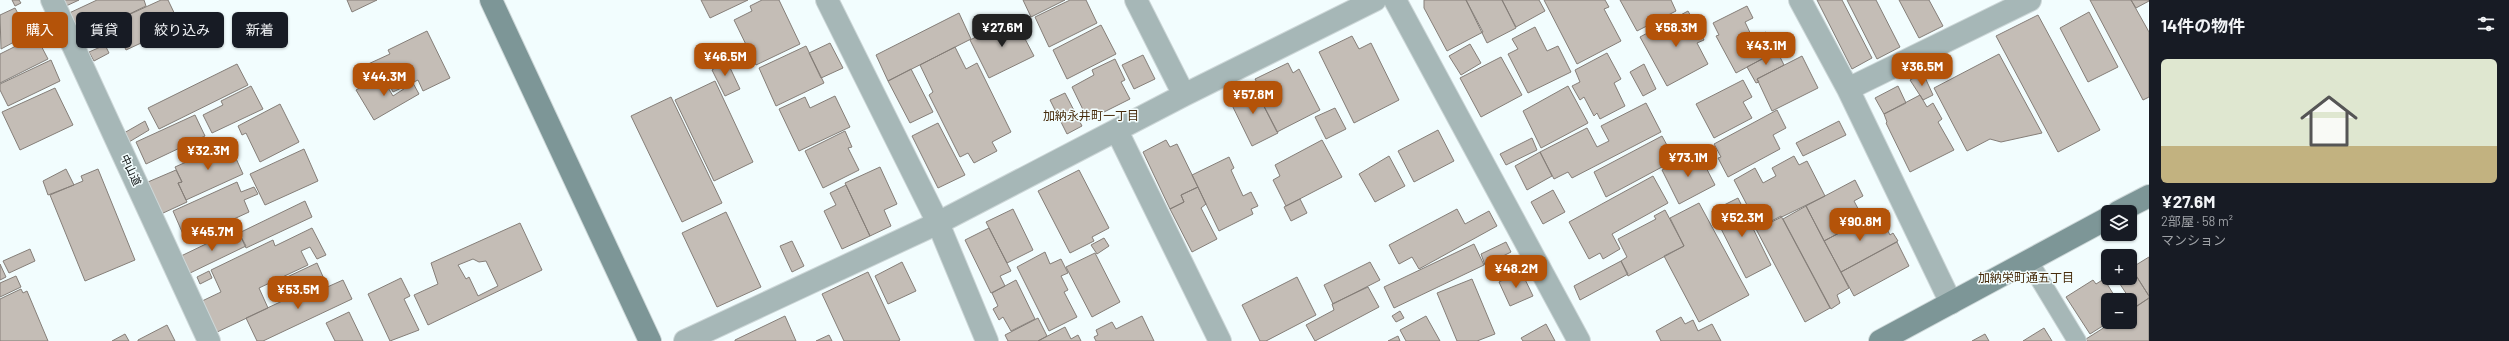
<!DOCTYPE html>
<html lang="ja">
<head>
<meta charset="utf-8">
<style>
  :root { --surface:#171b24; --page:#20242c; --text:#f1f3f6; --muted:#9ea1a6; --line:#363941; --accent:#b45309 }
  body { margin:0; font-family:Barlow,"Noto Sans JP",sans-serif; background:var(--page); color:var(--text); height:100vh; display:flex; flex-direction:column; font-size:15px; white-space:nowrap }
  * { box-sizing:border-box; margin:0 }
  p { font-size:13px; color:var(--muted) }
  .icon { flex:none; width:22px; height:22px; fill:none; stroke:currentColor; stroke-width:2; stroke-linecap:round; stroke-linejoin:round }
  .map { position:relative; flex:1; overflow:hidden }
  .panel { display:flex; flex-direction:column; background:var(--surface); width:360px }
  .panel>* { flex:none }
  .banner { position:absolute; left:12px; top:12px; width:380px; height:36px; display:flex; gap:8px }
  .buttons { position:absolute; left:2101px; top:205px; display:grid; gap:8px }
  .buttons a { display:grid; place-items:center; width:36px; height:36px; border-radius:6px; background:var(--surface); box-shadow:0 1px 3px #0004; font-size:20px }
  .price { position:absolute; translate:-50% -34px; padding:0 9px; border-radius:8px; background:var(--accent); color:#fff; font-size:13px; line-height:26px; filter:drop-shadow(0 1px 2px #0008) }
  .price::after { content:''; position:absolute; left:50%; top:24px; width:12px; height:9px; margin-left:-6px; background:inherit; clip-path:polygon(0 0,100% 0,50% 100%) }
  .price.on { background:#222; color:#fff }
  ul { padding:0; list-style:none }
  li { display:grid; align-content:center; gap:8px; height:212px; padding:0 12px }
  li+li { border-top:1px solid var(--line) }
  li span { display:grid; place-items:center; height:124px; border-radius:6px; color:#555 }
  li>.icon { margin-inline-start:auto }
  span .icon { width:72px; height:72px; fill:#fffc; stroke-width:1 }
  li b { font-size:17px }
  h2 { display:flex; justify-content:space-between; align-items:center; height:48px; padding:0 12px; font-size:17px }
  .pill { padding:0 14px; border-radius:6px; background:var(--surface); box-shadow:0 1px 3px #0004; font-size:14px; line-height:36px }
  .pill.on { background:var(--accent); color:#fff }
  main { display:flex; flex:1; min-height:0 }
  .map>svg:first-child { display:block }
</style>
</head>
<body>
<main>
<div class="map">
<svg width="2149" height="341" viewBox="0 0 2149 341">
  <rect width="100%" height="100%" fill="#f2fdfe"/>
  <path fill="#c4bdb6" stroke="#857e78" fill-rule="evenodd" d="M12,0h7l2,3 -6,3z
    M63,0h16l-13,6z
    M97,0h47l2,6 -69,33 -12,-24z
    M161,0h7l12,25 -54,25 -13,-28z
    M347,0h30l-25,12z
    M701,0h47l-38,18z
    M762,0h17l21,44 -44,21 -22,-45 18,-9 -2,-5z
    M1023,0h42l-34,17z
    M1070,0h16l11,23 -48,24 -14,-30z
    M1424,0h42l17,32 -36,19 -23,-43z
    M1466,0h36l14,28 -29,15z
    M1502,0h37l6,11 -29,16z
    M1544,0h61l4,7 -5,2 17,32 -44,23z
    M1620,0h51l5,11 -39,20z
    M1817,0h25l30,58 -20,11z
    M1847,0h29l24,47 -23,12z
    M1899,0h30l14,26 -24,12z
    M2090,0h41l18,32v65l-6,3z
    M2131,0h18v1l-13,7z
    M1747,6l6,12 -8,4 8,17 13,-7 11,19 -41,22 -20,-37 3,-1 -6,-12z
    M15,8l14,26 -28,15 -1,-34z
    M1688,11l16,29 -7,3 11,21 -41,22 -27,-49z
    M2089,12l29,55 -30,15 -28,-54z
    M959,13l12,26 -83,42 -12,-26z
    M2038,15l62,115 -42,22 -62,-116z
    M1014,18l20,38 -45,22 -19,-38z
    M1101,25l15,29 -49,25 -14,-29z
    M1535,27l12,24 11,-5 13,26 -43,21 -20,-39 10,-5 -6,-10z
    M427,31l23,47 -27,13 -5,-11 -25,12 -10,-20 -11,6 -6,-13 24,-11 -2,-4z
    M36,36l12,23 -48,24v-29z
    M1352,36l7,13 12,-6 28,57 -45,23 -35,-71z
    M830,43l13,25 -22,10 -12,-25z
    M1470,44l11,19 -20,12 -12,-19z
    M105,45l4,8 -15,8 -5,-9z
    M806,46l18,37 -48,23 -17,-38z
    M955,47l11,22 11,-6 34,69 -19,10 5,9 -23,12 -6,-10 -8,4 -31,-62 4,-3 -13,-27z
    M1777,51l7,14 -27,14 2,3 -3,1 -9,-16z
    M1607,53l14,26 -7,4 11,23 -25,13 -3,-6 -3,3 -10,-19 -4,3 -8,-14 8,-4 -5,-12z
    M1999,54l43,79 -41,9 -11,-3 -23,12 -33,-63z
    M1143,55l12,24 -21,10 -12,-24z
    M1802,56l16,32 -46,23 -15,-32z
    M725,57l15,32 -15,7 -13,-26 3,-2 -3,-5z
    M1501,57l21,38 -41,22 -21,-39z
    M1115,59l10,21 -4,2 9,17 -42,21 -16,-33 22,-12 -2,-5z
    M51,60l9,21 -52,25 -8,-16v-6z
    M1288,63l5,10 6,-4 21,41 -43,22 -22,-43 4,-3 -4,-7z
    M237,64l11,21 -89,44 -11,-21z
    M1644,64l12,25 -13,7 -13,-24z
    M911,69l22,43 -23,11 -22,-42z
    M1923,73l10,22 -10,5 -13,-20z
    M381,76l12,20 20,-13 6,11 -45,26 -18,-30z
    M1743,80l9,17 -9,5 9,16 -38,20 -18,-34z
    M715,81l38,81 -39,19 -39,-81z
    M1253,85l25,48 -26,13 -24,-49z
    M251,86l12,23 -51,24 -9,-18 20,-10 -2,-4z
    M1568,86l20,37 -47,25 -18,-37z
    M1898,86l8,17 -22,11 -9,-16z
    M55,88l18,37 -53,25 -18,-38z
    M1065,93l17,33 -15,8 -17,-34z
    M1920,95l7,12 6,-4 9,16 -4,3 16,28 -44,22 -24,-49 1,-1 -3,-8z
    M835,96l15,31 -51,24 -20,-42 26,-12 5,11z
    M671,97l51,106 -40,19 -51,-106z
    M1646,103l15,29 -89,46 -4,-6 -14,7 -14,-27 47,-24 10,19 12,-6 -8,-15z
    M280,104l19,38 -39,20 -14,-29 -4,2 -4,-9z
    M1335,108l11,21 -20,10 -11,-22z
    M1777,110l9,18 -13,7 7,14 -52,28 -10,-19 3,-1 -7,-13z
    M195,115l10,21 -59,28 -10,-22z
    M145,121l4,9 -20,12 -5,-9z
    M1839,121l7,14 -43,21 -7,-13z
    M938,123l27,52 -27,13 -26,-52z
    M1438,130l16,31 -40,21 -16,-31z
    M845,131l7,16 -4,1 11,22 -36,18 -18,-37z
    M1662,136l13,24 -69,37 -12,-25z
    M1532,138l5,12 -31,15 -6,-11z
    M1166,140l4,7 7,-3 21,43 -17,8 3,7 -14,7 -27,-57z
    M1322,140l20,37 -56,29 -13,-26 7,-4 -5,-11z
    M229,143l14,31 -57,26 -8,-17 4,-1 -7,-15z
    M304,149l14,32 -53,24 -15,-31z
    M1540,152l12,24 -25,14 -12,-24z
    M1698,152l17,33 -36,19 -17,-34z
    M1389,156l16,30 -30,16 -16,-28z
    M1794,156l5,9 8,-4 18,35 -66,32 -25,-48 21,-12 8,15 13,-7 -4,-8z
    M1229,157l5,11 -3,2 12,26 8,-4 7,14 -7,3 2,5 -34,17 -27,-56z
    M880,167l17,37 -13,6 7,16 -21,10 -25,-53z
    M66,169l8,16 -26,10 -5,-14z
    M98,169l37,91 -50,21 -35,-86 33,-14 -2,-5z
    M176,170l6,12 -4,1 9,19 -26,12 -13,-32z
    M1079,170l30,58 -17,9 2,4 -24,12 -32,-62z
    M1653,176l15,27 -56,31 8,15 -17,10 -3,-6 -11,6 -20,-37z
    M1855,180l8,16 -9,5 10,19 -40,21 -18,-35z
    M237,182l4,10 13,-5 4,7 -14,6 5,12 -63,29 -13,-30z
    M846,185l24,51 -28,13 -18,-38 12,-6 -6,-12z
    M1198,187l8,17 -5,4 16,31 -25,13 -22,-43 14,-7 -3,-7z
    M1553,190l12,22 -22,12 -12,-22z
    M1738,198l33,67 -25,13 -34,-67z
    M1300,199l7,14 -16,8 -7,-14z
    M305,201l7,16 -66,31 -7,-15z
    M1699,203l50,92 -50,27 -35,-66 20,-10 -14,-28z
    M1806,206l43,82 -12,7 3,8 -9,6 -48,-90z
    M1013,209l20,41 -26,13 -21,-41z
    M1457,209l8,15 24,-13 8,15 -78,43 -7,-12 -13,7 -10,-19z
    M1665,210l19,36 -56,30 -7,-15 6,-4 -9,-18 38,-20 -2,-3z
    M726,212l35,75 -44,20 -35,-74z
    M1878,212l12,23 3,-2 5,8 -57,31 -17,-31z
    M1781,216l49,92 -25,14 -49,-93z
    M520,223l22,47 -114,55 -14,-30 24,-11 -7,-21zM473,259l6,3 7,-1 12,25 -20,10 -9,-19 -3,2 -8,-14z
    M312,228l14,27 -9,4 -7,-12 -9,4 7,14 -49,23 9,20 -53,25 -15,-31 21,-10 -10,-22 62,-30 2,6z
    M989,228l22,43 -11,5 5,10 -14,7 -26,-53z
    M237,229l9,17 -58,28 -9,-17z
    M1104,238l5,8 -12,8 -6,-9z
    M792,241l12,25 -12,6 -12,-26z
    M1506,242l5,10 -26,13 -4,-11z
    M1897,242l12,24 -55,30 -13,-24z
    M1474,244l10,21 -90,43 -10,-21z
    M30,249l5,12 -26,12 -6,-12z
    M1045,252l5,12 11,-5 7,14 -7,3 7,14 -4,2 13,25 -28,14 -32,-64z
    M1095,253l25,49 -28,15 -26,-50z
    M2149,257v39l-18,-28z
    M1621,261l7,13 -48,26 -6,-14z
    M902,262l14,29 -28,13 -13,-28z
    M1370,262l10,18 -47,24 -9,-19z
    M317,263l7,16 -47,22 -7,-16z
    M0,264l6,13 -6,3z
    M2130,266l19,30v2l-14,9 -19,-29h14z
    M209,271l3,7 -12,6 -3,-7z
    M1521,271l12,25 -23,10 -11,-24z
    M868,272l32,68 -2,1h-54l-22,-47z
    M16,276l5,11 -21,10v-14z
    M1297,277l19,38 -50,26h-6l-18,-36z
    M401,278l9,18 -6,3 15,31 -29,11 -22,-47z
    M1472,279l23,55 -18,7h-20l-20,-48z
    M2104,279l13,21h-9l1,22 -19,12 -24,-37 27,-17 3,4z
    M343,280l9,19 -89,42h-6l-11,-23 77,-36 2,6z
    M1016,280l19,39 -24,12 -8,-14 -4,3 -6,-11 5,-3 -6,-13z
    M1368,287l11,20 -64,34 -9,-16 28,-15 -2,-6z
    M21,289l2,4 4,-2 21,50h-48v-42z
    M2149,298v43h-62l-1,-2 27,-17h17v-11z
    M1400,311l4,7 -8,4 -4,-6z
    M349,312l14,29h-28l-9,-18z
    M785,316l11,25h-61v-1z
    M1142,316l12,25h-58l-2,-4 4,-2 -2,-5 16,-8 4,7z
    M1426,316l14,25h-34l-6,-11z
    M1681,317l4,7 8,-4 5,11 14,-7 9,17h-60l-5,-10z
    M1038,318l9,18 -9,5h-30l-3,-6z
    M1546,324l9,17h-32l-2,-3z
    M167,325l8,16h-37v-1z
    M1065,327l6,12 7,-4 3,6h-43z
    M2044,328l8,13h-29z
    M125,334l4,7h-17z
    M1985,334l4,7h-17z
    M829,335l3,6h-16z
    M1398,336l2,5h-12z"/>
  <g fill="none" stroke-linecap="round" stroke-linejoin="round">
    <g stroke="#cdd7d8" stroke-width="20">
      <path id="lane" d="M2028,260l49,81"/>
    </g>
    <g stroke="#cdd7d8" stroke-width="24">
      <path id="street" d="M52,0l157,341
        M827,0l111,223 49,118
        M1136,0l48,95
        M1395,0l184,341
        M1800,0l48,89 103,214
        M1848,89l182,-89
        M1117,131l103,210
        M685,341l253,-118 246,-128 191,-95"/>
    </g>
    <g stroke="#cdd7d8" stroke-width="24">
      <path id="secondary" d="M491,0l159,341
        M2118,212l31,-16
        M1880,341l228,-123"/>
    </g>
    <use href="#lane" stroke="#a6b7b7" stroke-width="18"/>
    <use href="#street" stroke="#a6b7b7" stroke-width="22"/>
    <use href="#secondary" stroke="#7d9697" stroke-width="22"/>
  </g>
  <g text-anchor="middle" stroke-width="3" stroke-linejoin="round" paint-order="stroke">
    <g font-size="11" fill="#0b0f0f" stroke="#f2fdfe">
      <text transform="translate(131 170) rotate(65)" y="4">中山道</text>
    </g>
    <g font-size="12" fill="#462b0b" stroke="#f2fdfe">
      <text x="1091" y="120">加納永井町一丁目</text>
      <text x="2026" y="282">加納栄町通五丁目</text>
    </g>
  </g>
</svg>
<div class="buttons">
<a><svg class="icon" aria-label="layers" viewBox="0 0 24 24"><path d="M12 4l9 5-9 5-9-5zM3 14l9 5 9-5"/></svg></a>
<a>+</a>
<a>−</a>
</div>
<b class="price on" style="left:1002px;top:48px">¥27.6M</b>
<b class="price" style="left:1676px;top:48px">¥58.3M</b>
<b class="price" style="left:1766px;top:66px">¥43.1M</b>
<b class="price" style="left:725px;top:77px">¥46.5M</b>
<b class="price" style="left:1922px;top:87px">¥36.5M</b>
<b class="price" style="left:384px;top:97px">¥44.3M</b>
<b class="price" style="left:1253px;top:115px">¥57.8M</b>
<b class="price" style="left:208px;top:171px">¥32.3M</b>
<b class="price" style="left:1688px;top:178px">¥73.1M</b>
<b class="price" style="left:1742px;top:238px">¥52.3M</b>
<b class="price" style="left:1860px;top:242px">¥90.8M</b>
<b class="price" style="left:212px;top:252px">¥45.7M</b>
<b class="price" style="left:1516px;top:289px">¥48.2M</b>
<b class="price" style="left:298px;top:310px">¥53.5M</b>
<div class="banner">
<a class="pill on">購入</a>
<a class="pill">賃貸</a>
<a class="pill">絞り込み</a>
<a class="pill">新着</a>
</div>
</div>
<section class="panel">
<h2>14件の物件<svg class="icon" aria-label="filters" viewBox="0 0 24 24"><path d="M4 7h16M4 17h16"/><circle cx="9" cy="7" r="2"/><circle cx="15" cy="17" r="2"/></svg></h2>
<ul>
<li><span style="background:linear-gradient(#dfe7d0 70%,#c2b280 0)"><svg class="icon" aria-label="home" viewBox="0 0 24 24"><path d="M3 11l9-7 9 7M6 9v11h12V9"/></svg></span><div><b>¥27.6M</b><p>2部屋 · 58 m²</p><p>マンション</p></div></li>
</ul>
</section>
</main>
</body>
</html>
